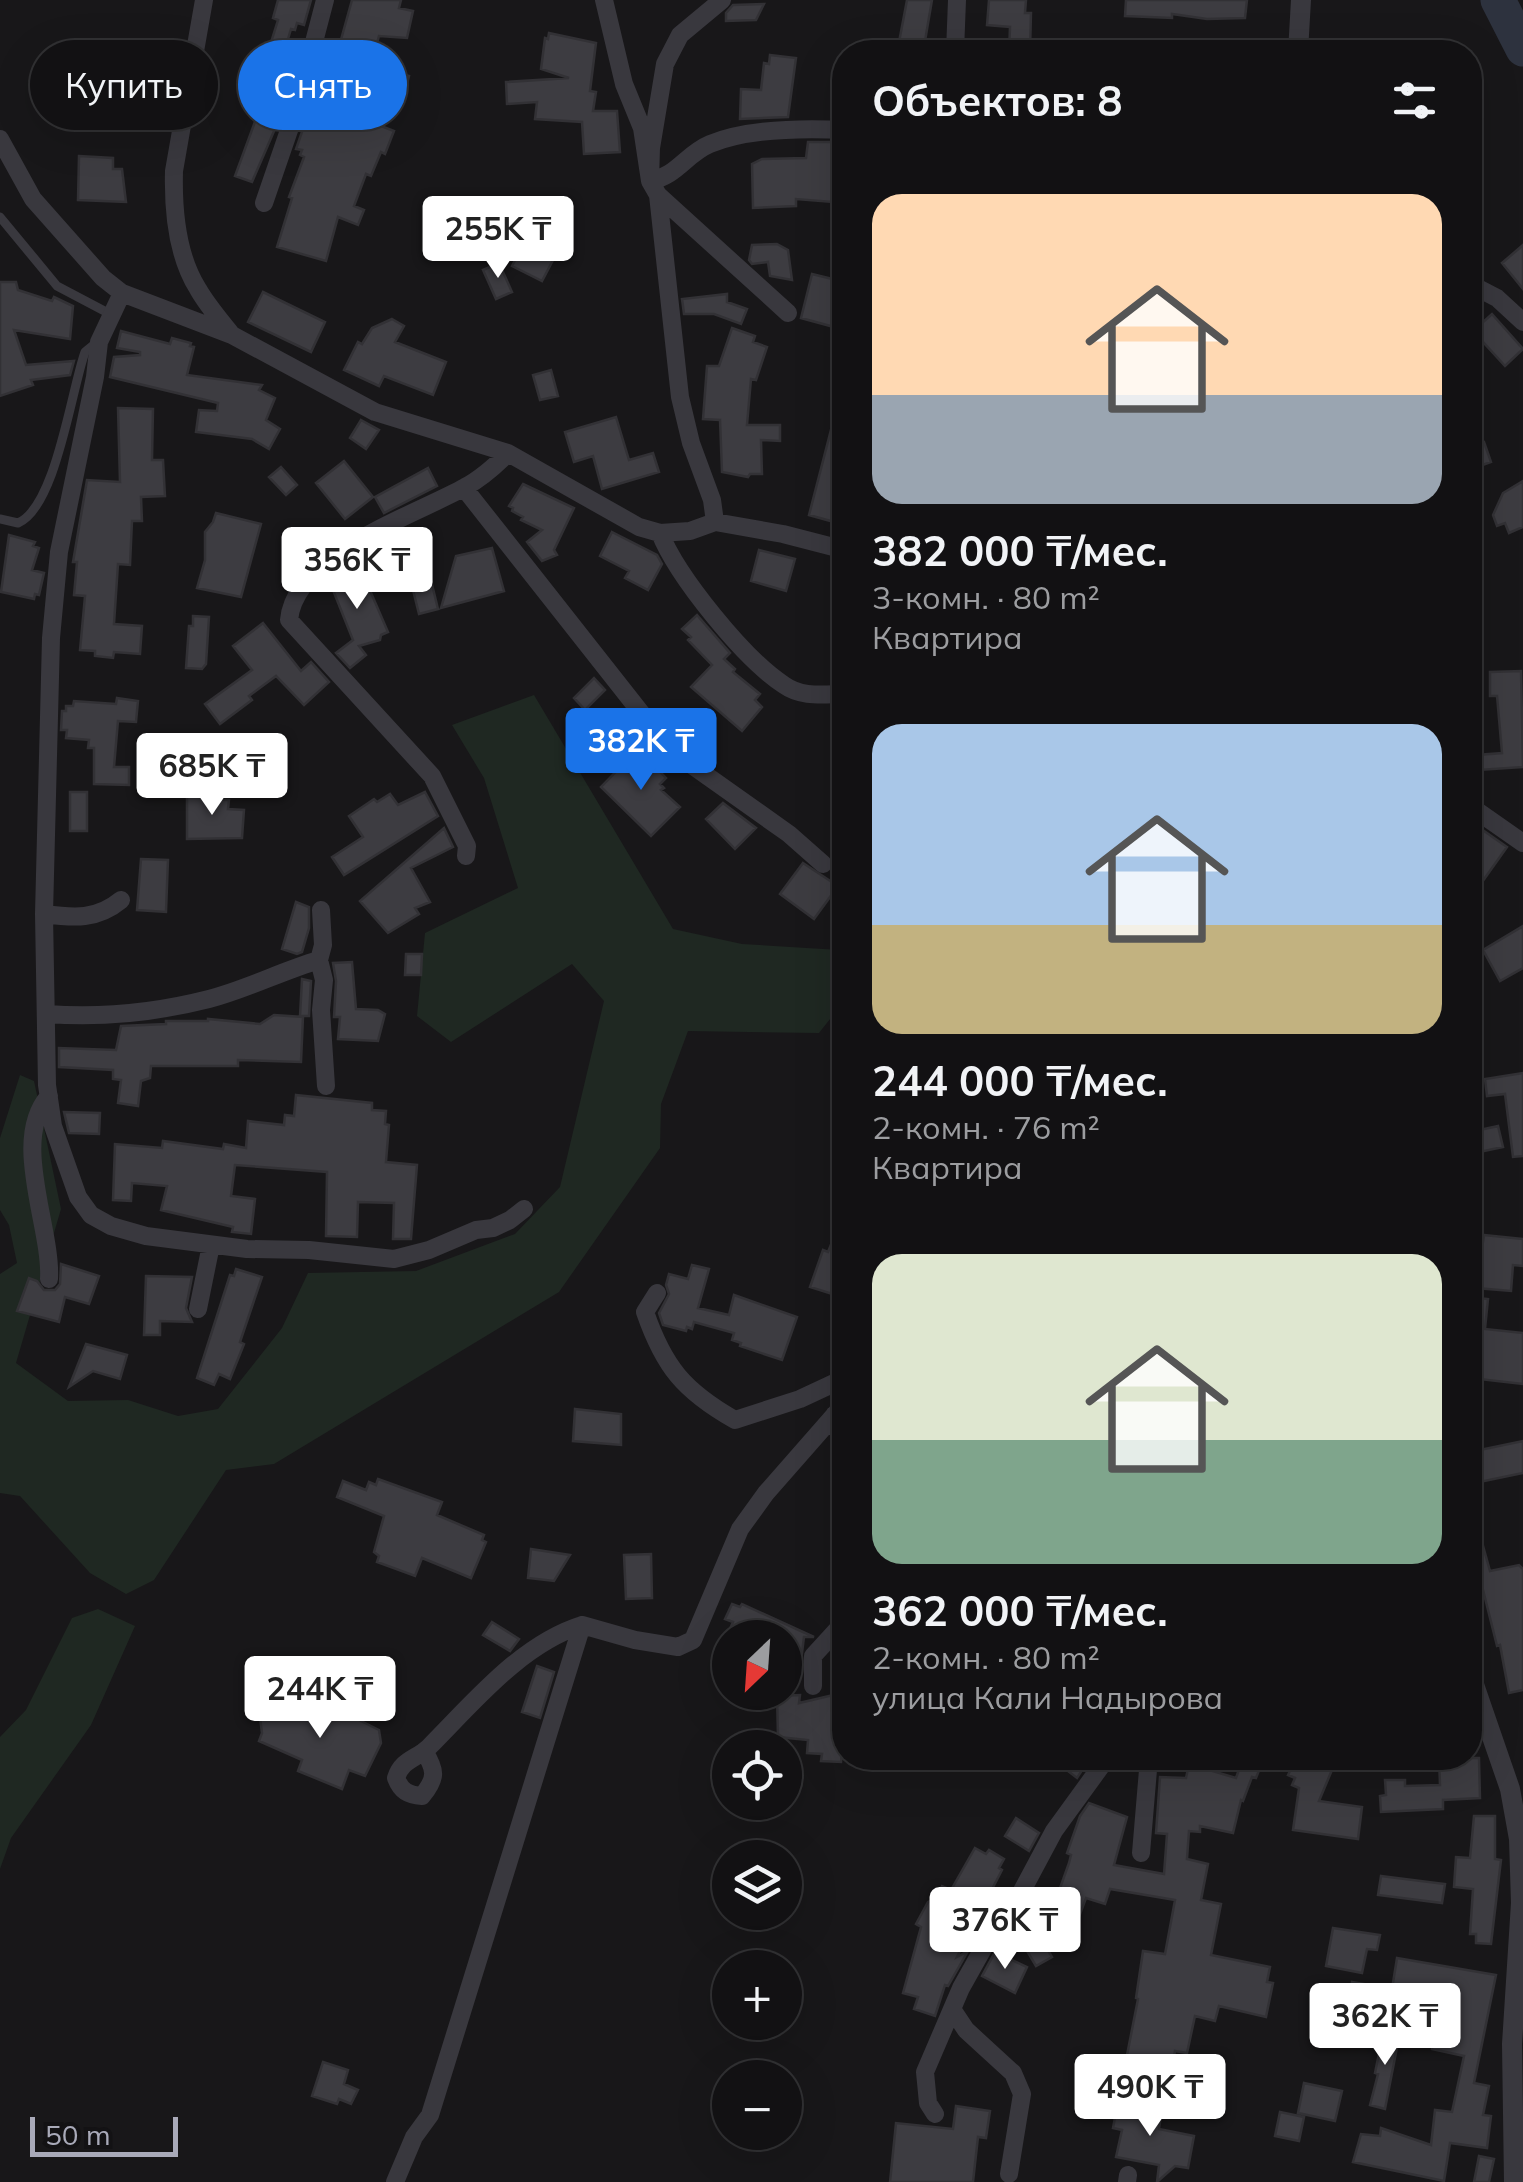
<!DOCTYPE html>
<html lang="ru">
<head>
<meta charset="utf-8">
<style>
  :root { --surface:#121113; --page:#1f1f21; --text:#f1f3f6; --muted:#9c9da0; --line:#313133; --accent:#1a73e8 }
  body { margin:0; font-family:Mulish,sans-serif; background:var(--page); color:var(--text); height:100vh; display:flex; flex-direction:column; font-size:38px; white-space:nowrap }
  * { box-sizing:border-box; margin:0 }
  p { font-size:32px; color:var(--muted) }
  .icon { flex:none; width:55px; height:55px; fill:none; stroke:currentColor; stroke-width:2; stroke-linecap:round; stroke-linejoin:round }
  .map { position:relative; flex:1; overflow:hidden }
  .details { position:absolute; left:832px; top:40px; width:650px; height:1730px; display:flex; flex-direction:column; background:var(--surface); border-radius:40px; box-shadow:0 10px 40px #0002,0 0 0 2px var(--line) }
  .details>* { flex:none }
  .banner { position:absolute; left:30px; top:40px; width:652px; height:90px; display:flex; gap:20px }
  .needle { width:65px; rotate:205deg }
  .tools { position:absolute; left:712px; top:1620px; display:grid; gap:20px }
  .tools a { display:grid; place-items:center; width:90px; height:90px; border-radius:50%; background:var(--surface); box-shadow:0 10px 40px #0002,0 0 0 2px var(--line); font-size:50px }
  .scale { position:absolute; left:30px; bottom:25px; width:148px; box-sizing:border-box; padding-left:10px; border:5px solid #a9aab9; border-top:0; font-size:28px; line-height:35px; white-space:nowrap; color:#a9aab9; -webkit-text-stroke:8px #131214; paint-order:stroke }
  .price { position:absolute; translate:-50% -85px; padding:0 22px; border-radius:10px; background:#fff; color:#222; font-size:32px; line-height:65px; filter:drop-shadow(0 2px 5px #0008) }
  .price::after { content:''; position:absolute; left:50%; top:60px; width:30px; height:22px; margin-left:-15px; background:inherit; clip-path:polygon(0 0,100% 0,50% 100%) }
  .price.current { background:var(--accent); color:#fff }
  ul { padding:0; list-style:none }
  li { display:grid; align-content:center; gap:20px; height:530px; padding:0 40px }
  li span { display:grid; place-items:center; height:310px; border-radius:30px; color:#555 }
  li>.icon { margin-inline-start:auto }
  span .icon { width:180px; height:180px; fill:#fffc; stroke-width:1 }
  li b { font-size:42px }
  h2 { display:flex; justify-content:space-between; align-items:center; height:120px; padding:0 40px; font-size:42px }
  .chip { padding:0 35px; border-radius:45px; background:var(--surface); box-shadow:0 10px 40px #0002,0 0 0 2px var(--line); font-size:35px; line-height:90px }
  .chip.current { background:var(--accent); color:#fff }
  .map>svg:first-child { display:block }
</style>
</head>
<body>
<div class="map">
<svg width="1523" height="2182" viewBox="0 0 1523 2182">
  <rect width="100%" height="100%" fill="#181719"/>
  <path fill="#1f2822" d="M534,695l139,234 69,15 97,6 6,8v42l-26,33 -131,-2 -27,73 -1,44 -101,144 -285,172 -48,6 -72,110 -28,14 -36,-21 -70,-77 -20,-3v-219l17,-11 -8,-38 -9,-15v-72l20,-63 14,6 27,128 -45,154 52,38 60,-1 50,16 40,-7 64,-81 26,-55 108,-2 99,-37 45,-47 44,-186 -32,-37 -121,78 -34,-26 8,-83 93,-45 -34,-110 -32,-53z
    M98,1609l37,17 -44,99 -80,113 -11,31v-132l26,-27 46,-92z"/>
  <g fill="none" stroke-linecap="round" stroke-linejoin="round">
    <path stroke="#2d323e" stroke-width="35" d="M1498,0l25,49"/>
  </g>
  <path fill="#3d3c41" stroke="#323135" stroke-width="2.5" d="M278,0h33l-7,25 -7,-2 -2,7 -4,-1 -13,44 -15,-5 15,-48 -5,-2z
    M352,0h49l-2,8 14,3 -6,27 -28,-2 -9,31 39,9 -5,20 -31,-7 -10,30 31,12 -9,23 -4,-2 -10,24 -5,-2 -12,32 10,4 -6,15 -20,-8 -12,44 -49,-14 15,-49 -3,-1 15,-40 -4,-2 2,-5 -6,-1 9,-26 6,2 8,-19 5,1 17,-51 -4,-2z
    M907,0h25l-8,47 -25,-5z
    M989,0h37l-1,13h6l-1,39h-21l1,-25 -23,-2z
    M1126,0h121l-2,18 -38,1 -35,-5v4l-47,-2z
    M764,4l-8,16 -30,1v-8l7,-8z
    M549,33l47,10 -6,48 6,1 -3,19h24l3,41 -36,2 -2,-32 -47,-3 2,-17 -30,2 -1,-22 63,-4 -28,-9 4,-31 3,1z
    M770,55l26,3 -8,59 -48,2 1,-30 20,1 3,-27 5,1z
    M260,108l21,7 -29,67 -17,-6z
    M808,142h37v61l-49,-4v7l-43,2 -1,-44 10,-5 44,-1z
    M79,156l34,2v11h9l4,33 -48,-2z
    M531,230l30,15 -19,36 -30,-15z
    M777,244l11,6 4,30 -22,-4 -2,-14 -16,2 -3,-4 3,-15z
    M1523,245v44l-21,-26z
    M499,263l13,29 -16,7 -13,-29z
    M812,274l33,8v48l-44,-12z
    M0,282h16l2,8 34,11 2,-4 19,9 -3,33 -56,-9 12,35 48,-4 -4,14 -39,5 2,5 -33,11z
    M263,292l62,30 -14,30 -63,-30z
    M727,294v8l20,7 -6,15 -27,-10h-30l-2,-15z
    M1492,314l31,35 -18,17 -32,-35z
    M392,319l12,7 -9,16 51,20 -13,33 -49,-19 -5,10 -35,-16 14,-28 4,2 10,-16z
    M732,328l23,8 -2,6 14,5 -11,33 -5,-1 -4,46h33v16l-19,-1 1,34h-12l-2,3 -26,-5 -2,-52 -17,-1 4,-53h12z
    M121,331l49,13 2,-6 19,5 -1,3 4,1 -7,28 75,10 -3,5 16,8 -9,22 14,9 -11,20 -17,-10 -56,-7 3,-22 18,1 1,-8 -108,-26 4,-20 26,-2v-3l-23,-4z
    M551,370l7,26 -18,4 -7,-25z
    M118,408l35,1 -1,51h11l2,36 -24,1 1,24h-10l-2,44 -12,-1 -4,60 28,2 -2,28 -26,-2 -1,6 -18,-2v-5l-15,-1 5,-54 -11,-1 3,-33h-4l14,-82 33,2z
    M616,417l13,43 24,-7 6,19 -57,17 -9,-33 -19,6 -9,-30z
    M361,420l18,10 -13,19 -16,-11z
    M833,422l12,3 -9,46 9,3v51l-36,-10z
    M1484,442l7,20 -17,6 -4,-21z
    M344,461l29,36 -28,22 -29,-36z
    M281,467l16,18 -11,10 -17,-18z
    M428,468l9,18 -53,27 -9,-16z
    M1523,481v46l-14,6 -4,-10 -8,3 -4,-11 10,-22z
    M523,484l51,24 -20,42 3,5 -15,6 -15,-19 15,-12 -21,-10 2,-3 -11,-6 1,-3 -4,-2z
    M216,513l45,11 -20,73 -44,-9 8,-28v-28l8,-10z
    M612,532l45,23 5,9 -14,26 -23,-12 4,-7 -29,-15z
    M9,535l26,7 -2,4 6,2 -7,22 12,3 -5,22 -4,-1 -1,5 -33,-7z
    M492,548l12,43 -63,17 15,-52z
    M759,550l36,9 -9,32 -35,-10z
    M359,565l29,67 -7,3 -1,5 -21,6 7,9 -16,13 -14,-15 17,-13 -24,-60 11,-11z
    M430,576l8,33 -19,5 -8,-32z
    M697,615l33,38 -6,6 11,10 -2,3 27,22 -5,6 7,7 -20,24 -51,-44 21,-22 -24,-25 3,-3 -9,-8z
    M193,616l16,1 -3,47 -4,5 -16,-1 3,-42h4z
    M263,623l38,48 10,-9 18,20 -25,23 -28,-29 -27,20 3,4 -32,24 -15,-20 47,-34 -19,-24z
    M1521,671l2,96 -44,3 -2,-15 25,-2 -5,-57h-7v-24z
    M594,678l11,12 -20,20 -11,-12z
    M117,698l21,3 -2,21 -18,-1 -4,46h15v18l-35,-1v-36h-6l1,-8 -23,-2 1,-8h-6l1,-19h4v-5h7l1,-5 42,3z
    M638,749l28,29 -6,6 4,4 -3,2 19,17 -29,29 -50,-49z
    M187,790l21,2v7l21,1 -1,9 16,1 -2,28 -55,1z
    M70,792h17v39h-17z
    M425,792l13,24 -94,59 -12,-18 31,-20 -14,-21 25,-17 3,3 13,-8 8,11z
    M723,803l33,25 -21,21 -29,-30z
    M1477,826l30,21 -37,52v-63z
    M444,828l9,19 -42,21 19,34 -15,6 4,6 -31,19 -28,-32z
    M141,859l27,1 -2,52 -29,-2z
    M803,863l35,23 -24,33 -34,-25z
    M296,902l13,5v21l-7,24 -5,2 -15,-5z
    M1523,926v42l-23,13 -17,-31z
    M406,954h16l-1,21h-16z
    M352,962l4,47 22,1 7,4 -7,27 -40,-2 2,-22h-6l2,-36 -3,-18z
    M302,979l9,2 -2,35h-9z
    M274,1015l29,2 -2,45 -63,-2v6h-87l-1,12 -9,3 -3,25 -20,-3 3,-23 -8,-1v-9l-54,-3v-19l57,2 5,-24 45,-2v-3h42v-2l52,5z
    M1523,1073v83l-10,1 -8,-63 -18,2 -2,-17z
    M296,1095l76,8v7l14,1 -1,13 4,1 -3,37 31,3 -6,74h-18l1,-36 -36,-1 -1,35 -31,-1 1,-64 -92,-7 -4,31 24,3 -4,35 -19,-2 1,-5 -72,-17 6,-24 -35,-3 -1,18 -18,-1 2,-56 47,4 1,-7 60,8 1,-5 22,4 2,-27 36,4 1,-10 9,1z
    M64,1112l36,1 -1,21 -30,-1z
    M1498,1126l5,21 -33,7v-22z
    M845,1210v88l-35,-11 13,-37 5,2z
    M1484,1235l39,4v27l-10,-1 -2,26 -35,-3z
    M61,1264l38,12 -10,28 -24,-7 -6,25 -42,-11 12,-33 8,3 7,9h11l5,-6z
    M692,1265l17,4 -11,39 31,7 5,-20 63,22 -15,43 -42,-14 1,-3 -9,-3 2,-7 -40,-11 -2,7 -5,-2 -1,4 -23,-6 -4,-12 10,-19 -3,-9 3,-11 19,5z
    M236,1269l26,8 -22,65 4,2 -14,35 -11,-5 -5,11 -17,-7 33,-103 4,1z
    M146,1276l46,1 -6,31 6,14 -32,-1v14h-16z
    M1470,1297l18,2 -3,30 38,4v51l-53,-6z
    M86,1344l41,11 -7,24 -27,-8 -24,16z
    M575,1409l46,5v31l-48,-4z
    M1523,1441v32l-53,11v-32z
    M378,1479l64,23 -5,13 47,20 -2,5 4,2 -15,36 -49,-20 -7,18 -38,-14 2,-6 -5,-4 10,-36 -47,-19 6,-16 23,9 3,-8 7,3z
    M1470,1517h5l15,54 29,-6 4,4v121l-14,3 -9,-48 -3,1 -14,-56 -13,3z
    M531,1549l39,6 -16,26 -26,-3z
    M651,1554l1,44 -26,1 -2,-44z
    M732,1604l8,3 2,-3 72,33h-10l-4,32 -15,2v-34l-59,1 7,-16 -8,-3z
    M492,1622l27,17 -9,12 -27,-16z
    M537,1666l17,6 -14,46 -18,-6z
    M271,1695l20,4 6,14 23,10 6,-14 18,8 1,-4 34,17 2,13 -16,33 -16,-6 -7,19 -44,-18 4,-11 -43,-19 3,-8 -3,-23z
    M800,1695l-1,8 34,-8v41l10,4 -2,22 -20,-1 1,-7 -15,-1 1,-13 -30,-3 -1,-41z
    M1051,1758h39l-13,20z
    M1243,1758h21l-8,20 -4,-1 -9,24 -2,-1 -8,33 -33,-7v6l-11,-1 -2,28 21,5 -7,36 20,4 -10,51 59,12 -3,15 6,1 -7,34 -47,-11 -4,15 -20,-5 -8,37 -12,-2 -4,22 -36,-7 2,-9 -10,-2 11,-56 -2,-1 7,-47 22,3 10,-54 -65,-11 -5,15 -19,-6 -7,19 -11,-4 -3,11 -16,-5 20,-56 2,-8 -4,-2 13,-37 9,-13 38,14 -13,48 50,9 3,-40 -11,-1 4,-56 26,1 3,-14 47,14z
    M1296,1758h41l-18,43 43,6 -4,32 -65,-9 6,-42 -7,-3 3,-7 -7,-3z
    M1439,1758h40l1,40 -37,2v9l-62,3 -1,-16 6,-1 -1,-15h20v6l35,-1z
    M1474,1816h21v43l6,1 -10,84 -15,-1v-9h-6l3,-45 -19,-2 2,-30 14,1z
    M1016,1818l23,15 -10,18 -24,-15z
    M975,1848l11,6 3,-4 15,9 -5,9 3,2 -45,87 11,-6 -20,35 -3,-1 -10,31 -21,-7 4,-12 -15,-4 18,-66 -5,-3 12,-22 7,-3 7,-13 9,4z
    M1381,1876l64,8 -3,19 -64,-8z
    M1028,1916l24,41 -16,9 -22,-37z
    M1333,1928l47,7 -3,15 -10,-1 -5,24 -36,-7z
    M995,1952l32,15 -12,26 -33,-17z
    M1397,1958l99,17 -22,108 15,3 -6,29 8,1 -4,32 -37,-5 -6,38 -91,-19 8,-28 19,2 1,-8 50,17 4,-35 17,2 12,-56 -32,-7 5,-28 -11,-3 4,-18 -31,-6 -6,32 -25,-5 3,-15 -22,-5 3,-19 40,7z
    M1384,2029l16,3 -15,77 -15,-4 8,-31 -3,-1z
    M323,2062l25,8 -4,14 14,6 -7,14 -12,-5 -2,5 -25,-8z
    M1304,2083l38,8 -7,30 -37,-8z
    M1118,2101l44,8 -3,20 35,7 -6,32 -13,-2 -18,16 2,-17 -43,-8 6,-27 -9,-2z
    M956,2106l34,5 -4,27 -8,-1 -5,45h-83l6,-59 57,6z
    M1280,2112l24,5 -5,24 -24,-5z
    M1479,2156l15,3 -5,23h-15z"/>
  <g fill="none" stroke-linecap="round" stroke-linejoin="round">
    <path stroke="#39383e" stroke-width="9" d="M0,217l57,69 55,29
      M0,519l18,4c38,-16 53,-132 67,-171l11,-9"/>
    <path stroke="#39383e" stroke-width="18" d="M204,0l-30,171c-1,38 3,85 24,118 9,16 22,31 34,46
      M604,0l20,84 18,44 8,53c27,-5 36,-27 60,-37 39,-16 93,-16 135,-14
      M955,52l2,-52
      M0,139l33,60 70,79 19,15 110,42 143,77 133,41 131,74 21,6 30,-2 25,-9 68,12 62,16
      M658,195l130,118
      M264,203l33,-96 28,-107
      M1470,284l27,14 26,24
      M122,293l-23,49 -4,35 -36,175 -8,86 -7,276 3,171 6,41 25,71 13,18 20,11 35,10 101,13 62,1 85,9 35,-9 47,-20 17,-2 17,-8 14,-11
      M464,488l178,226 51,52 96,68 34,30
      M715,522l-3,-22 -21,-57 -11,-46 -22,-202 -8,-14 1,-33 14,-84 15,-29 42,-35
      M660,533c17,43 84,126 124,152 18,13 40,9 61,9
      M1470,806l53,37
      M466,856l1,-10 -35,-70 -143,-156c6,-66 126,-105 176,-133 17,-9 30,-21 43,-34
      M44,914c30,4 53,6 77,-14
      M319,960l4,-15 -2,-35
      M47,1014c53,4 111,-2 162,-15 38,-10 73,-28 110,-39l5,20 -3,30 5,76
      M49,1279c3,-52 -39,-139 0,-183
      M657,1293l-12,19c19,55 39,79 90,108l65,-21 45,-21
      M198,1309l13,-64
      M834,1415c12,33 6,75 11,111
      M582,1625l53,15 43,7 15,-7 47,-111 26,-36 79,-90
      M813,1686v-30l32,-35
      M424,1751c12,19 13,27 -2,45 -14,-1 -21,-5 -26,-18 6,-19 21,-19 33,-31 44,-44 92,-103 153,-122
      M1141,1853l8,-95
      M952,2009l14,21 47,43 9,21 -13,80
      M935,2114l-7,-11 -3,-31 36,-84 33,-59 13,-10 47,-88 53,-73
      M395,2182l19,-45 16,-22 152,-490
      M1127,2182l1,-7"/>
    <path stroke="#39383e" stroke-width="20" d="M1298,52l3,-52
      M1470,1673l40,116 9,50 2,64 -9,141 2,138"/>
  </g>
</svg>
<div class="tools">
<a><svg class="needle" viewBox="-14 -14 28 28"><path d="M0-13l5 13h-10z" fill="#e53935"/><path d="M0 13l5-13h-10z" fill="#9c9da0"/></svg></a>
<a><svg class="icon" aria-label="locate" viewBox="0 0 24 24"><circle cx="12" cy="12" r="6"/><path d="M12 2v4M12 18v4M2 12h4M18 12h4"/></svg></a>
<a><svg class="icon" aria-label="layers" viewBox="0 0 24 24"><path d="M12 4l9 5-9 5-9-5zM3 14l9 5 9-5"/></svg></a>
<a>+</a>
<a>−</a>
</div>
<div class="scale">50 m</div>
<b class="price" style="left:498px;top:281px">255K ₸</b>
<b class="price" style="left:357px;top:612px">356K ₸</b>
<b class="price current" style="left:641px;top:793px">382K ₸</b>
<b class="price" style="left:212px;top:818px">685K ₸</b>
<b class="price" style="left:320px;top:1741px">244K ₸</b>
<b class="price" style="left:1005px;top:1972px">376K ₸</b>
<b class="price" style="left:1385px;top:2068px">362K ₸</b>
<b class="price" style="left:1150px;top:2139px">490K ₸</b>
<div class="banner">
<a class="chip">Купить</a>
<a class="chip current">Снять</a>
</div>
<section class="details">
<h2>Объектов: 8<svg class="icon" aria-label="filters" viewBox="0 0 24 24"><path d="M4 7h16M4 17h16"/><circle cx="9" cy="7" r="2"/><circle cx="15" cy="17" r="2"/></svg></h2>
<ul>
<li><span style="background:linear-gradient(#ffd9b3 65%,#9aa5b1 0)"><svg class="icon" aria-label="home" viewBox="0 0 24 24"><path d="M3 11l9-7 9 7M6 9v11h12V9"/></svg></span><div><b>382 000 ₸/мес.</b><p>3-комн. · 80 m²</p><p>Квартира</p></div></li>
<li><span style="background:linear-gradient(#a9c7e8 65%,#c2b280 0)"><svg class="icon" aria-label="home" viewBox="0 0 24 24"><path d="M3 11l9-7 9 7M6 9v11h12V9"/></svg></span><div><b>244 000 ₸/мес.</b><p>2-комн. · 76 m²</p><p>Квартира</p></div></li>
<li><span style="background:linear-gradient(#dfe7d0 60%,#7fa58c 0)"><svg class="icon" aria-label="home" viewBox="0 0 24 24"><path d="M3 11l9-7 9 7M6 9v11h12V9"/></svg></span><div><b>362 000 ₸/мес.</b><p>2-комн. · 80 m²</p><p>улица Кали Надырова</p></div></li>
</ul>
</section>
</div>
</body>
</html>
